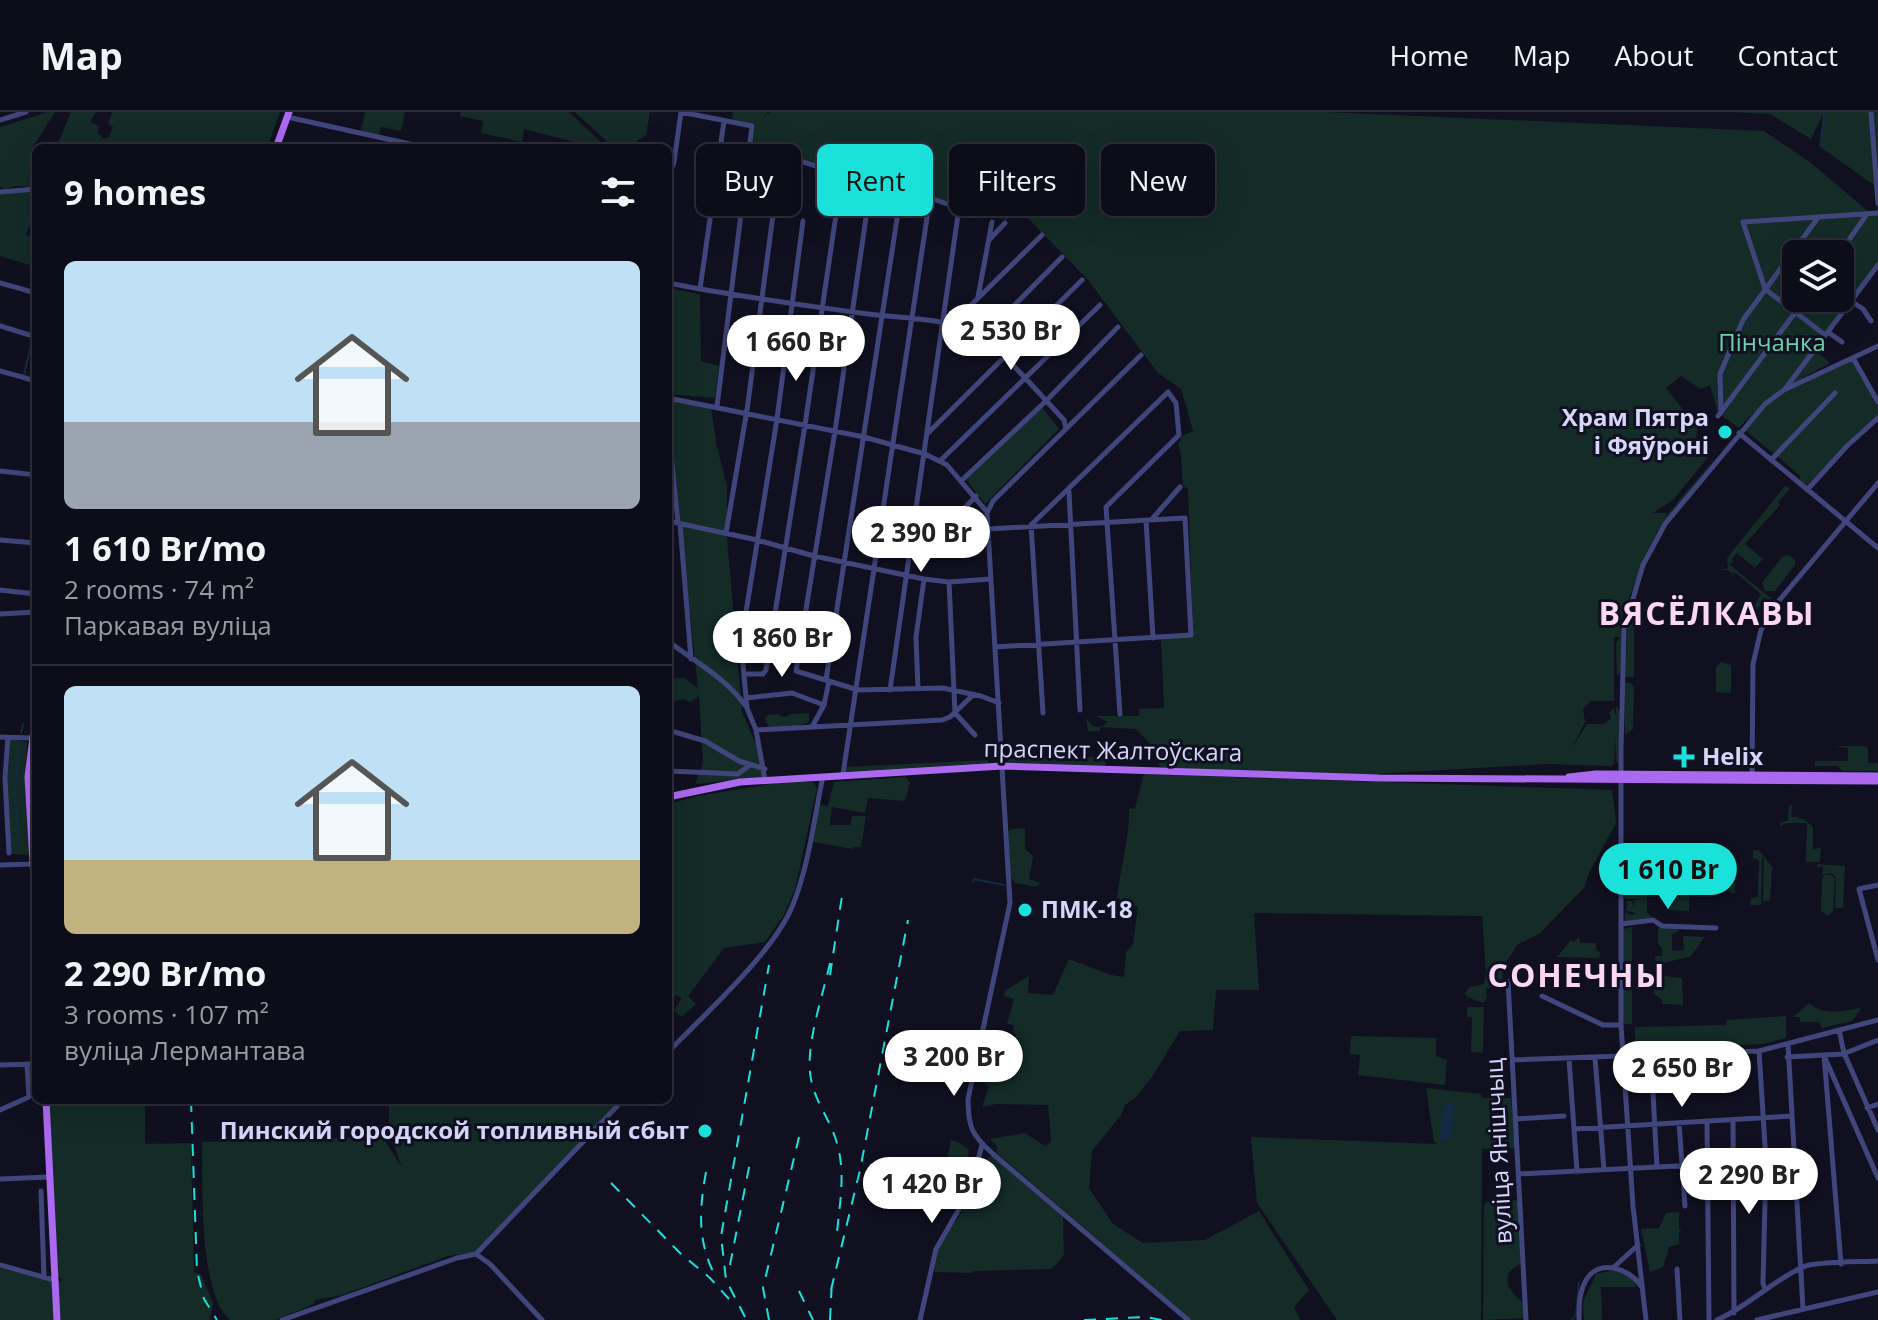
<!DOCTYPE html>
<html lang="en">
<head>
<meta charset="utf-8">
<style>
  :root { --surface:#0d0c19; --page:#1b1a26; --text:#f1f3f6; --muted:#9a9ba2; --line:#2d2c38; --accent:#1ae2db }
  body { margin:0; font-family:"Open Sans",sans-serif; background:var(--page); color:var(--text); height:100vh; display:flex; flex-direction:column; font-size:30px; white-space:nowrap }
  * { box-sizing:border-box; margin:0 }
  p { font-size:26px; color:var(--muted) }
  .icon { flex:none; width:44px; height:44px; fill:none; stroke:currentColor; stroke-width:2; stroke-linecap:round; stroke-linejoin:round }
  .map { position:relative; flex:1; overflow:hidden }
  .drawer { position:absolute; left:32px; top:32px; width:640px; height:960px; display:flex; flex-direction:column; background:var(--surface); border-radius:12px; box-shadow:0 8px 32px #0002,0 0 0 2px var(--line) }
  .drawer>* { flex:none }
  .hud { position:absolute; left:696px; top:32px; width:760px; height:72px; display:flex; gap:16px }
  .buttons { position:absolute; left:1782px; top:128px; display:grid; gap:16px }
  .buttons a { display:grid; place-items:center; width:72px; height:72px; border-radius:12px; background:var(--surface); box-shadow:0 8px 32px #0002,0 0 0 2px var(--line); font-size:40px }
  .price { position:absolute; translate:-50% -68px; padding:0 18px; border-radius:28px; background:#fff; color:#222; font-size:26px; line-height:52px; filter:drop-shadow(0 2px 4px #0008) }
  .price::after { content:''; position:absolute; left:50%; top:48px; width:24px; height:18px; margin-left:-12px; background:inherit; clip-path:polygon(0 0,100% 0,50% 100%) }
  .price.on { background:var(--accent); color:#111 }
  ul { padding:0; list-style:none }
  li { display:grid; align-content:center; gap:16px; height:424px; padding:0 32px }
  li+li { border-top:2px solid var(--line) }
  li span { display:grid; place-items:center; height:248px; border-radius:12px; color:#555 }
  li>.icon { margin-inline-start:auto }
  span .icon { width:144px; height:144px; fill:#fffc; stroke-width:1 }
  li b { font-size:34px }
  h2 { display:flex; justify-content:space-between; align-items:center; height:96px; padding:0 32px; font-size:34px }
  .tag { padding:0 28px; border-radius:12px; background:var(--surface); box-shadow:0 8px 32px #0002,0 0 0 2px var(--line); font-size:28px; line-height:72px }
  .tag.on { background:var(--accent); color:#111 }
  header { display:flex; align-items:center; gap:48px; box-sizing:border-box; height:112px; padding:0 40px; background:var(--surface); border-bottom:2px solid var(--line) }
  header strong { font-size:38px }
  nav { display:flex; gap:44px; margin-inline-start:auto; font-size:28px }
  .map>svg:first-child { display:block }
</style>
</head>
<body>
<header>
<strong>Map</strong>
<nav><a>Home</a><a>Map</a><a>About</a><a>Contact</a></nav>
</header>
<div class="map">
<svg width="1878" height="1208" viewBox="0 0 1878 1208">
  <rect width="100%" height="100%" fill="#111021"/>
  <path fill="#142b27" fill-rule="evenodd" d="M48,0h7l-24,38 5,1v36l-20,-1 -11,3 -5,-2v-60z
    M71,0h25l-6,10 9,4 -2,7 5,3v3l7,-2 4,-10 -5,-3 4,-12h168l-13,36h-160l-8,-3 -1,3h-42z
    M365,0h40l-4,19 -20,-4 -2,8 -18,-4z
    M461,0h108l38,36h-34l1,-6 -50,-13 -2,13 -41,-9 2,-12 -23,-5z
    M575,0h75l-4,23 -11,7h12l-2,4 -5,-2 -1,4h-10l1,-4 -7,4h-9z
    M733,0h35l-6,7 8,-7h555l439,19 47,32 58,49 8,-1 -3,-26 -55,-39 4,-32 -12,25 -41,-25 -39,-2h147v155l-62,84 14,12c-38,20 -61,33 -91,65l-21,-15 -8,-28 -9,4 -20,-13 -15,12 19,24 14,8 -3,17 13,19 -36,44 -20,13h14l-1,3 53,-63 -62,79 -12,24 -22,58 -2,9 4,-7 -5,57 -3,3 -1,-32 4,-7h-6v64h-23l-8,8 2,13 -13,26 15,-24h17l7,-6 -2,-5 5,-6 2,10v-11l4,6 -2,51 -2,-2 -1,-27 -1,30 -3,2 -64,-2 -191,11 -194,-6 -3,-4 1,-11 -24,-25 -36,-2v4h-12l-2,-12 8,8 9,-1 5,-4 -12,-6h43v-7l25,-1 -3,-69 32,-3 -5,-147 -5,-3 -2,-33 -3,-8 4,-9 11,-5 -12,-42 -23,-16 -70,-93 -68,-70 -14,10 -254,-76 3,-20 -23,-4zM1796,142h44v44h-44z
    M36,78v21l-10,24 10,5v27l-36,-11v-62z
    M668,176l32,6 1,67 18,5 -4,32 -47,-4z
    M1850,249l4,2 24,43v9l-33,30 -39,42 -7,-6 1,-5 -23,-20 55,-64 -58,62 -29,-24 21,-25 14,-10z
    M668,288l43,8 6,39 10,39v52l15,174 16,37 5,28 -68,7 8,-21 -4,-67 -9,6 -7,-3 -15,4v-24l17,-1 13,11z
    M1041,294l18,23 -74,75 -19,-25z
    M1785,374l4,1v3l-11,12 2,3 -35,39 18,15 -8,9 -18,-15 -5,6 1,4 -4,1 44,36 -4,4 -5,-7 -11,20 -4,-1 12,-22 -24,-20 -4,-2 1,4 -6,-6h-8l8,-2 -1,-10z
    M1789,443l6,5v5l-20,26h-10l-3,-8 21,-27z
    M1628,505h6v60h-9z
    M1721,550l10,3v28l-15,-1v-25z
    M1624,571h7l3,4 -1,42 -8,6z
    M809,601v9c-12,5 -28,8 -40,5l-4,-8 2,-4 10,-1 8,3 6,-3z
    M10,627l17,3 -2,44 5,69 -18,-1 -2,-6 -3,-59z
    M1834,634h31l3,3v14h10v8h-36l-4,-5h-23v-5h33v-13z
    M1007,644l101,1 -3,9 -97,-4z
    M988,648v3l-143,9v-5z
    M1144,662l468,16 4,33 -28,52 -3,12 -46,47 -21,10 -16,24 1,18 -3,1 -5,-5 -3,5 -6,1 1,10 -4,5 -16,-6 -2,-4 5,-6 14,-3 2,-11 -4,-57 -228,-3 5,77h-43l-3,40 -33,1 -28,46 -16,20 -11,8 -4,10 -29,36 -3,37 24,36 30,19 62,-3 54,-29 50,79 -15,17 6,13h-109l-194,-167 -1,-8 -6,-6 35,-6 20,13 6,-4 -3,-37 -52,-1 -14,3 7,-21 -9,-6c3,-14 5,-28 9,-42l25,3 2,-5 -3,-4 1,-7 -7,-1 7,-25 -10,-3 2,-6 23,-14 -1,17 25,2 16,-36 42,16 13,2 2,-25 7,-8 5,-37 -21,-9c3,-29 13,-61 12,-89l6,-1z
    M906,665l4,6 -5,18 -37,-3 -3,15 -33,-6 -2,18h20l2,-9h14l-5,31h-7l-1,2 -40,-7 7,-37 8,1 6,-24z
    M784,670h29l4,6 -22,101 -11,26 -19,27 -41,6 -36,48 8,8 -14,13 -8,-6 8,-13 -6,-3 -8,10v-201l29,-8z
    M1789,693h3l-1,12h6l2,-4 -1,5 7,2 8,7v23l8,-3 -1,15h-14l1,-39h-20l-7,3v-3l8,-3z
    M1025,716v21l8,7 -4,23 11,4 -4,4 -20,-4 -5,-5 -3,-46 4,-3z
    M1753,738h6l13,17 -2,34h-7l1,-43h-2l-1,47h-11l1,-7 7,-1 1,-37 -6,-2z
    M1625,746h18v36l4,1v18l6,4 -28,5v-9l9,2v-3l-8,-1 1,-10h5l2,7v-8l6,-1h-15l-1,-3z
    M1698,751l36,1 1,29h-5l-6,-9 -1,9h-4v-8l-11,-1v-5l5,-1v-11z
    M1817,752l28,2 -2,42h-8l1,-31 -5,-4 -9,2 1,-9 -6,2z
    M1825,763h6l4,4 -2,32 -5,5 -7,-5 1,-33z
    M1668,764h22l-1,35 -22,-1z
    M1632,815v97h-8l-1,-3v-92z
    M1658,816h20v3l-6,4v16l12,-1 -1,-14 22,1 -14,19 -35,9 -1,-9h7v-8l-4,-4z
    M1579,824l1,7h16v7l4,2 -1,6 -2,1 2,-4 -3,3 -39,-1 14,-17 3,2z
    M1655,863l27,3 1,27 -21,-1v-4l-8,-6z
    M1809,891c13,13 36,8 52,5l-9,13 -30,7 -3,-6h-19v-5h-7z
    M1467,895h17l-1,46 -12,-1 1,-35h-5z
    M1786,904v22l-23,6 -128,6v-23l91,-2 1,-5z
    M1351,924l85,2v18l11,4 -2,25 -87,-10 2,-20 -10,-1z
    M1426,976l55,6 1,4h29l4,50 -33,1 -1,171h-144l-80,-117 -6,-66 186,7 -3,-2z
    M48,988h97v44l46,-1 3,129 7,2 12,29 -3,17h-149l-3,-37 5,-3 -6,-5z
    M389,988h230l-142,152 -29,4 -106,39 -27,5 -1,4 -39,16h-45c-32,-27 -27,-136 -28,-178l181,-5 19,31 -13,-38z
    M951,1028l7,2 11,8 -2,18 -14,-1 -1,7 -8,3z
    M992,1044l71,60 1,39 -12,14 -78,2 -2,2 -37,-1c-4,-24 17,-42 28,-62 9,-16 14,-31 19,-48z
    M1516,1088l2,3 3,61c-23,10 -13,26 1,38l3,16 -42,2 1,-114 2,-4z
    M1679,1100v32l-10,3 -6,20 -13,5 -9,-43 18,-1 7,-15z
    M0,1156l53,14 1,38h-54z
    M1614,1158l12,4 9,8 1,5h-35l1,33h-18l-1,-18 13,-28z"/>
  <path fill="#132b42" d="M1444,991l11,2 -4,35 -12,-1z"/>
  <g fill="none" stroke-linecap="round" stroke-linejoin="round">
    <path stroke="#132b42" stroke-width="2" d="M1823,28l1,-28
      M30,105l-7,19 13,6
      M35,219l1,-5
      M24,262l8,-32
      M21,621l2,-9
      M19,630l-4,50 4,54
      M973,770l1,-3 30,6
      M31,825l2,36
      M1663,1137l17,-19
      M1572,1208l4,-5 3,-33"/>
    <path stroke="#40467b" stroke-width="5" d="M681,0l71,14 -35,280
      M1871,0l7,91
      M287,5l141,31
      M0,8l26,-8
      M750,33l151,48 29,5 29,10 -69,482
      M668,66l6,-16 7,-50
      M871,71l-36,248 -39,240 62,19 85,-2 38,8 18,7
      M0,80l36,-3
      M989,128l16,-17
      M1839,142l28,-40
      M0,171l36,10
      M668,171c66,13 133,22 200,31 32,4 81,4 108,20 26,15 66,63 88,86l2,9
      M700,177l24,-168
      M978,185l14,-75
      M1851,189l12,8 8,12
      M0,214l36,11
      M959,215l8,-18 75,-74
      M1828,220l14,10
      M1825,223l-60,-46 -22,-67 135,-9
      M982,226l80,-81
      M1141,243l-148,146 -6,12 23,390 -42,196c0,29 4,36 25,55l195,166
      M1853,246l25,44
      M0,259l36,10
      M1785,277l93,-124
      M668,286l196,39 61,17 22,11 40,47
      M1721,300l-1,-38 23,-54 74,-101
      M1718,304l88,-118
      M668,312l10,98
      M928,321l154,-153
      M1739,321l139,115
      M941,348l159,-155
      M1771,348l64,-67
      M0,359l36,4
      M962,368l84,-79 72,-74
      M1807,378l40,-44 31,-28
      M1069,380l11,218
      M1153,406l27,-31
      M1146,408l7,118
      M668,409l89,19 57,16 110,23 25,3 42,-3
      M680,412l11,135
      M988,417l197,-11 6,117 -196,12
      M726,421l21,-123 34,-255
      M0,428l36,3
      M918,445l58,-61
      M949,470l6,131 20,22
      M0,478l36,4
      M0,502l36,-2
      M668,529c27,21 60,38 79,67
      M744,562h19l3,-4 39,-245 37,-251
      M826,568l75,-487
      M918,577l-2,-52 8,-58
      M746,586l46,-5 32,12 5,-24
      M1043,601l-12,-188 137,-133 8,11 3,32 -73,72 14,207
      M812,615l12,-22
      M668,618l37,11 34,20 26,8
      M756,618l186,-10 8,-3 23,-22
      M0,625l32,1
      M8,625l-3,41 4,75
      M668,659l70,3 12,-9
      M843,662l87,-576
      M1752,663l1,-111 8,-34 16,-27 101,-120
      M765,668l-9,-50 -9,-22 -6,-65 36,-224 26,-198
      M668,681l1,-22
      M0,753l33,-1
      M1878,773l-19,4 19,71
      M1621,812l32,-4 9,6 54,2
      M1508,869l18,339
      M1542,884l61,29h18
      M1839,918l5,23 34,77
      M1788,932l15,265
      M1759,939l7,110 -3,122 2,6
      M668,940c37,-38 104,-98 124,-145 17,-41 22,-88 31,-131
      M1824,943l17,209
      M1651,944l6,111
      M1787,945l56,-3 35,-14
      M1595,946l9,112
      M1825,946l53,120
      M1569,947l8,113
      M1512,948l247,-9 119,-31
      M0,953l36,-1
      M1867,996l11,-4
      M0,998l29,-13 -2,-33
      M1515,1007l49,-3
      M1733,1008l1,193
      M1707,1010l2,198
      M1679,1011l6,83
      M1574,1017l218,-13
      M1518,1062l276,-14
      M0,1067l49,-2
      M41,1079l3,86
      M476,1142l14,10 52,56
      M0,1153l54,15
      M1614,1155l24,-22
      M1677,1157l3,51
      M282,1208l175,-62 19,-4 147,-154
      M920,1208l16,-71 34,-59 12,-45
      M1579,1208c0,-13 0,-26 6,-38 13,-25 44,-14 57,5
      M1646,1208l-13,-114 -12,-181v-276l3,-120 19,-64 22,-41 100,-120 19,-14 94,-44
      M1717,1208c30,-13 55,-39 86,-53 12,-6 59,-5 75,-6
      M1757,1208l121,-28"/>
    <path stroke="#aa69ee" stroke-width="7" d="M276,36l13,-36
      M36,602l-8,63 8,136
      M1569,665l27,-3 282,2
      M668,685l72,-15 262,-16 377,12 499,3
      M46,988l11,220"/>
    <path stroke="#1ae2db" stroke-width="2" stroke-dasharray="12 10" stroke-linecap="butt" d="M830,851c-7,32 -23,77 -20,109 2,26 19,45 26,68 10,30 4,62 1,92
      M830,863l12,-79
      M191,988l6,171 7,28 13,21
      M706,1060c-7,38 -9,72 11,107
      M611,1071l69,70 30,25 19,21
      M730,1153l20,-103
      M831,1178l29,-120 48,-250
      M799,1179l14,29
      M745,1205l-19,-37 -5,-44 48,-271
      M769,1208l-6,-32 36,-151
      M830,1208l2,-40
      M1084,1208l61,-3 17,3"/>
  </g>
  <g fill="#1ae2db" stroke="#111021" stroke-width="3">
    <circle cx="1725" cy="320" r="8"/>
    <path d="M1680 633h8v8h8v8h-8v8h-8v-8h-8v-8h8z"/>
    <circle cx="1025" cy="798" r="8"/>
    <circle cx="705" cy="1019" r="8"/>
  </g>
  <g text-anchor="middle" stroke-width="6" stroke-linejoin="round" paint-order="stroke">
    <g font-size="24" fill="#69d2aa" stroke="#111021">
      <text x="1772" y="239">Пінчанка</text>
    </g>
    <g font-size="24" font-weight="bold" fill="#d5d6fa" stroke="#111021" text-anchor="end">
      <text x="1709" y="314">Храм Пятра<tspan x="1709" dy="28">і Фяўроні</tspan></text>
      <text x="1702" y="653" text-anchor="start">Helix</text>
      <text x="1041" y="806" text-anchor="start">ПМК-18</text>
      <text x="689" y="1027">Пинский городской топливный сбыт</text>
    </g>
    <g font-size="24" fill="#d5d6fa" stroke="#111021">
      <text transform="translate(1113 639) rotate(1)" y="8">праспект Жалтоўскага</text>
      <text transform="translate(1499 1039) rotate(-93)" y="8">вуліца Янішчыц</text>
    </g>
    <g font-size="32" font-weight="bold" letter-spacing="2" fill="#fad7f2" stroke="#111021">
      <text x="1707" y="513">ВЯСЁЛКАВЫ</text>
      <text x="1577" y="875">СОНЕЧНЫ</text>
    </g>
  </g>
</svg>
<div class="buttons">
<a><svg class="icon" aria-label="layers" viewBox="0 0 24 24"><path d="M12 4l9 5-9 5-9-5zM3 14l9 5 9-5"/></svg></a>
</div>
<b class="price" style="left:1011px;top:260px">2 530 Br</b>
<b class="price" style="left:796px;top:271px">1 660 Br</b>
<b class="price" style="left:921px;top:462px">2 390 Br</b>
<b class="price" style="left:782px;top:567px">1 860 Br</b>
<b class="price on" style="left:1668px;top:799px">1 610 Br</b>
<b class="price" style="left:954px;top:986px">3 200 Br</b>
<b class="price" style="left:1682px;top:997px">2 650 Br</b>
<b class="price" style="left:1749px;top:1104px">2 290 Br</b>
<b class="price" style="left:932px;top:1113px">1 420 Br</b>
<div class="hud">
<a class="tag">Buy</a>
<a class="tag on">Rent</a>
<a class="tag">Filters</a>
<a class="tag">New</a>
</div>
<section class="drawer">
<h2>9 homes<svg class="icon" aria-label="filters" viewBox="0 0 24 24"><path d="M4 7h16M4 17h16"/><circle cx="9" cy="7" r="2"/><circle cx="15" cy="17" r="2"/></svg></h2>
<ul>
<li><span style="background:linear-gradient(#bfe0f5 65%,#9aa5b1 0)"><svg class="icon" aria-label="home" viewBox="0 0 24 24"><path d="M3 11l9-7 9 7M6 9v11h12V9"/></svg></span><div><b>1 610 Br/mo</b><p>2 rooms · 74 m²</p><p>Паркавая вуліца</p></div></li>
<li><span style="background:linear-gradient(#bfe0f5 70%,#c2b280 0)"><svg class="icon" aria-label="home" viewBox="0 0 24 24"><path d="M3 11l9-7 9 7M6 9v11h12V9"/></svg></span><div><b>2 290 Br/mo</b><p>3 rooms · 107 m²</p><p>вуліца Лермантава</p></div></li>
</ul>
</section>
</div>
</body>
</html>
